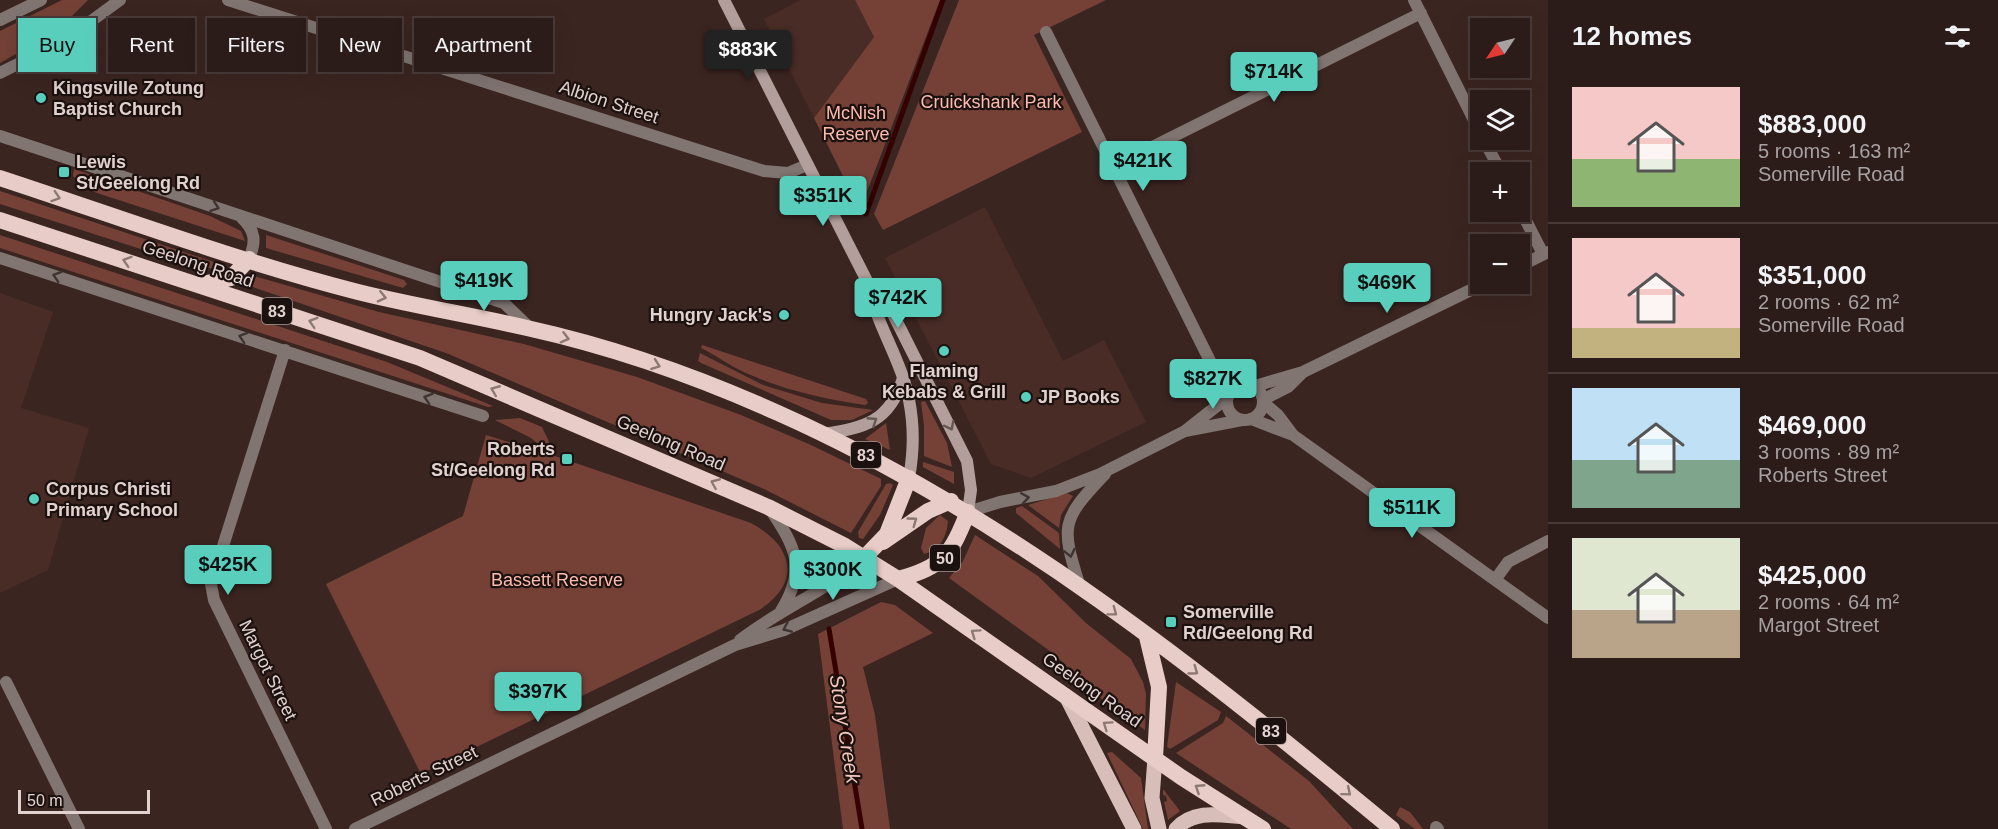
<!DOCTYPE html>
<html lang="en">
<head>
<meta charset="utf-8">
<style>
  :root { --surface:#2c1c19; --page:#342522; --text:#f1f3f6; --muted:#a6a1a2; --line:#483a38; --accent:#5acebc }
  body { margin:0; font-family:Arial,sans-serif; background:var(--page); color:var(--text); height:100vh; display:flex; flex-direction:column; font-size:22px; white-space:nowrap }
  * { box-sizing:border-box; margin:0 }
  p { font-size:20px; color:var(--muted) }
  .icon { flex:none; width:33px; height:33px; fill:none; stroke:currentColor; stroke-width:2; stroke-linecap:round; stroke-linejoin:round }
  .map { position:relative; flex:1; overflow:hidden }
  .panel { display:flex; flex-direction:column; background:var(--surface); width:450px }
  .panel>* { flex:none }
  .hud { position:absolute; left:18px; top:18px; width:570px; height:54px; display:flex; gap:12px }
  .needle { width:39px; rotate:235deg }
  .fabs { position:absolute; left:1470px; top:18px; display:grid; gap:12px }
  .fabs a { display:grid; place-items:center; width:60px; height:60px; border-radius:0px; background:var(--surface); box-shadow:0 6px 24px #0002,0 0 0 2px var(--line); font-size:30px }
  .scale { position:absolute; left:18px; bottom:15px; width:132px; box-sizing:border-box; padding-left:6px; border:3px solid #e2d2cf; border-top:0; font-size:16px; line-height:21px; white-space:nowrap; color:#e2d2cf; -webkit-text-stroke:4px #1b110f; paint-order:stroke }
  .price { position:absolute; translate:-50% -51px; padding:0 14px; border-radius:6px; background:var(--accent); color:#111; font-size:20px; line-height:39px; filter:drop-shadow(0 2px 3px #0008) }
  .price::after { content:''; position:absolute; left:50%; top:36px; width:18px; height:14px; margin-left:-9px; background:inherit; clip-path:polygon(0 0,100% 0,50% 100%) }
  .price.on { background:#222; color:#fff }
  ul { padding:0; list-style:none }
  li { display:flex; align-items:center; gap:18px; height:150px; padding:0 24px }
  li+li { border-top:2px solid var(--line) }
  li span { display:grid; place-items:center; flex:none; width:168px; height:120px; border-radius:0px; color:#555 }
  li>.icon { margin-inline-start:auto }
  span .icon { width:72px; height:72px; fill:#fffc; stroke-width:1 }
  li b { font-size:26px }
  h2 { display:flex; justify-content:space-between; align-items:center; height:72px; padding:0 24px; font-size:26px }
  .tag { padding:0 21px; border-radius:0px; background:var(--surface); box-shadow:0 6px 24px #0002,0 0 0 2px var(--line); font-size:21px; line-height:54px }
  .tag.on { background:var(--accent); color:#111 }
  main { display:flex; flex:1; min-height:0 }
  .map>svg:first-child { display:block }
</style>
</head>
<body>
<main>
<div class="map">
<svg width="1548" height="829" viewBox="0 0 1548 829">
  <rect width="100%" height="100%" fill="#3b2521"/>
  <path fill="#492c26" d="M801,0h54l19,37 -60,81 -50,-99z
    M985,207l78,154 41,-21 42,82 -115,56 -40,-14 -106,-206z
    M0,293l53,19 -32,96 68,20 -41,142 -48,23z"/>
  <path fill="#754137" d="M62,0h26l-31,31 -57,32v-32z
    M855,0h85l-80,210 -46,-92 60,-81z
    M959,0h147l-72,35 48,97 -199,98 -9,-16z
    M74,169l136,47 31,15 4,10 -148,-48 -14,-6 -10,-11z
    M0,191l214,71 12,8 -29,-3 -197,-63z
    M0,235l387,127 106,44 -5,1 -488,-159z
    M266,235l138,45 3,4 -4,4 -137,-40z
    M254,276l125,36 145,32 113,33 104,38 70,30 70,34v7l-30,47 -87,-44 -318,-136 -199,-68z
    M702,345l164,54 2,4 -3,2c-40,-6 -81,-15 -119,-32 -16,-7 -29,-17 -45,-25z
    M700,353l63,32 59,18 51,7 -21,10h-21l-130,-57 -3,-2z
    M925,401l22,42 5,24 -28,-11v-31l-3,-23z
    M520,418l22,9 9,19 1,9 199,68c43,23 51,60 8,87l-338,164 -95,-190 137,-68 23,-81 65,20 -20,-17 -36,-18z
    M886,423l4,27 -25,-11z
    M923,462l31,10v12l-31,-17z
    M890,483l3,2 -13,30 -17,24 -4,-1 -1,-6 28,-48z
    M1067,493l6,3 -12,19 -2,13 -31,-23z
    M1022,506l37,27 1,16 -44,-36v-5z
    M940,515l8,6c-1,15 -8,29 -24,33l-3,-6 5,-20z
    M975,535l63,41 48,47 45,36 12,23 3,12 -1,36 -50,-36 -41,-40 -105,-76 14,-17z
    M806,562l27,6 -31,22 -2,-2z
    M881,602l14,3 38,28 -70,34 12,48 15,114h-47l-25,-195z
    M1176,682l45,30 -3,8 -48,29 -3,-2z
    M1226,716l83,65 44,48h-62l-115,-76 47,-30z
    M1112,752l29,26 7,51h-5l-36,-76z
    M1163,789l17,22 -12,9 -4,-18 3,-1 -1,-5 -3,-1z
    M1400,807l10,5 13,17h-8l-19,-14z"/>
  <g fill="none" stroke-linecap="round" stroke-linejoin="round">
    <path stroke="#340100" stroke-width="5" d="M866,214l77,-214
      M829,629l33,200"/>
    <path stroke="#817572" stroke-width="12" d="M228,0l536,171 24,2 19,-8
      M1414,0l66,132
      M0,20l41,-20
      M1046,32l182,365
      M0,73l64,-32 56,-41
      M0,136l504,167 27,26
      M1484,140l17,32
      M1114,166l307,-153
      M1520,209l23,45
      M242,218c14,13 14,24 7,41
      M0,258l483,158
      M285,350l-74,234 3,16 112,229
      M1215,366l26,18
      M1264,403l14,12 15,20
      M1251,419l42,16 255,183
      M1495,580l13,-18 40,-21
      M6,682l73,147
      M1436,827l2,2"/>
    <path stroke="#817572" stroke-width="12" d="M1520,266l28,-14
      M1227 402a18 18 0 1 1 36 0a18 18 0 1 1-36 0Z
      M1255,386l48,-14 180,-88
      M1264,399l24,-12 14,-14
      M1185,431l57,-11
      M770,509c26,38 37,60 11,102
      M968,512l32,-10 56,-11 44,-17 85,-43 42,-33
      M1080,587c-19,-61 -20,-66 25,-113
      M740,640c40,-31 86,-49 124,-82
      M355,829l380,-184 49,-15 114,-51"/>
    <path stroke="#b29e9a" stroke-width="12" d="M724,0l145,285 24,29 74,147 4,29 -3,22
      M869,286c6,30 18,50 29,78 15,36 18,76 11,114
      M823,434c41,-6 67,-12 80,-56"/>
    <path stroke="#d7beb9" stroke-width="15" d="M1066,696l68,133
      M1155,758l-3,40 7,31
      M1176,829c18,-20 44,-14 68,-12"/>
    <path stroke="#e8ccc7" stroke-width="16" d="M0,178c119,39 237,83 358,114 56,14 113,23 169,36 86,19 171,49 251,85 227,101 424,259 614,416
      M0,220l420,138 348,149 77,39 53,33 283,198 82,52
      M202,284l29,-6 18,-19
      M883,542l45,-31 23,-10
      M864,558l23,-24 22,-56
      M898,579c46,-12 53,-25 70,-67
      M1147,637l12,50 -4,71"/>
  </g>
  <defs><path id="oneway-chevron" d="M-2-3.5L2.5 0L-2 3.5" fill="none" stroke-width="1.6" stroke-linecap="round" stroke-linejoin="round" transform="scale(1.5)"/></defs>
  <g stroke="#8c7874">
    <use href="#oneway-chevron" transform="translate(56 197) rotate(18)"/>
    <use href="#oneway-chevron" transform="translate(127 261) rotate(-162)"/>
    <use href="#oneway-chevron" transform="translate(382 297) rotate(13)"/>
    <use href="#oneway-chevron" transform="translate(313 322) rotate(-163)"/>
    <use href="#oneway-chevron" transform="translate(565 338) rotate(15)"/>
    <use href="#oneway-chevron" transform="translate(656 365) rotate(20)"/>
    <use href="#oneway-chevron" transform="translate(495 390) rotate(-158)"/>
    <use href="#oneway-chevron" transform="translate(715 483) rotate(-157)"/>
    <use href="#oneway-chevron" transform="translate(913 521) rotate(-36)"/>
    <use href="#oneway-chevron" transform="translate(1113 612) rotate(37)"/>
    <use href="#oneway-chevron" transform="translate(975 633) rotate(-145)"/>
    <use href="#oneway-chevron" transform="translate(1194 671) rotate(36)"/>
    <use href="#oneway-chevron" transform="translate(1107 725) rotate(-145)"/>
    <use href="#oneway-chevron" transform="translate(1199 788) rotate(-147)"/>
    <use href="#oneway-chevron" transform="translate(1347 792) rotate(40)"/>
  </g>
  <g stroke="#3f3432">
    <use href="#oneway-chevron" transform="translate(215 207) rotate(19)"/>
    <use href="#oneway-chevron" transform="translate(57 276) rotate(-162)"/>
    <use href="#oneway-chevron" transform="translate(243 337) rotate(-162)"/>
    <use href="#oneway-chevron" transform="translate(428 398) rotate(-162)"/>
    <use href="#oneway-chevron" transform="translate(1025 498) rotate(-9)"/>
    <use href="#oneway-chevron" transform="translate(1070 553) rotate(77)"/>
    <use href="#oneway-chevron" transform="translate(787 628) rotate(157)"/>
  </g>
  <g stroke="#665854">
    <use href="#oneway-chevron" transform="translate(873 421) rotate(-33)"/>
    <use href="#oneway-chevron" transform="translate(950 426) rotate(63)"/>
  </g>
  <g fill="#5acebc" stroke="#1b110f" stroke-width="2">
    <circle cx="41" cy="98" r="6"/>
    <rect x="58" y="166" width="12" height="12" rx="3"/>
    <circle cx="784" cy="315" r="6"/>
    <circle cx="944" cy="351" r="6"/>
    <circle cx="1026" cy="397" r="6"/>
    <rect x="561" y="453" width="12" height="12" rx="3"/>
    <circle cx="34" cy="499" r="6"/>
    <rect x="1165" y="616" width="12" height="12" rx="3"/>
  </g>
  <g text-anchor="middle" stroke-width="4.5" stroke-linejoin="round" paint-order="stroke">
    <g fill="#1b110f" stroke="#a69895" stroke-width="1.5">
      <rect x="262" y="298" width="30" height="26" rx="4.5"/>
      <rect x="851" y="442" width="30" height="26" rx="4.5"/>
      <rect x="930" y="545" width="30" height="26" rx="4.5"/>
      <rect x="1256" y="718" width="30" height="26" rx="4.5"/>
    </g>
    <g font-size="16" font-weight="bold" fill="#e2d2cf">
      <text x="277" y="317">83</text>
      <text x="866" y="461">83</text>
      <text x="945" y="564">50</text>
      <text x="1271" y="737">83</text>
    </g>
    <g font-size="18" font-weight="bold" fill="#e2d2cf" stroke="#1b110f" text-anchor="start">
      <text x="53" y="94">Kingsville Zotung<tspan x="53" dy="21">Baptist Church</tspan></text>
      <text x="76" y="168">Lewis<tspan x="76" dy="21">St/Geelong Rd</tspan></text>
      <text x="772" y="321" text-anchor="end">Hungry Jack's</text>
      <text x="944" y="377" text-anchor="middle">Flaming<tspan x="944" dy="21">Kebabs &amp; Grill</tspan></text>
      <text x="1038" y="403">JP Books</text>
      <text x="555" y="455" text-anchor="end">Roberts<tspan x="555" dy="21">St/Geelong Rd</tspan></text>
      <text x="46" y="495">Corpus Christi<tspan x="46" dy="21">Primary School</tspan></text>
      <text x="1183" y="618">Somerville<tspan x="1183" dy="21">Rd/Geelong Rd</tspan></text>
    </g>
    <g font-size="18" fill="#e2d2cf" stroke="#1b110f">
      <text transform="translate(609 102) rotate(18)" y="6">Albion Street</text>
      <text transform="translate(198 264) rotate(18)" y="6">Geelong Road</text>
      <text transform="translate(671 443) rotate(23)" y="6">Geelong Road</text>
      <text transform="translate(268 670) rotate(64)" y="6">Margot Street</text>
      <text transform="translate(1092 690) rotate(35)" y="6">Geelong Road</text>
      <text transform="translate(424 776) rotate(-26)" y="6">Roberts Street</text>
    </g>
    <g font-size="18" fill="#fdbbad" stroke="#1b110f">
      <text x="991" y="108">Cruickshank Park</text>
      <text x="856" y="119">McNish<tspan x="856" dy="21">Reserve</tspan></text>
      <text x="557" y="586">Bassett Reserve</text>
    </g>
    <g font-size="20" font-style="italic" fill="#f3c6bd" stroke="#1b110f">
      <text transform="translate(845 729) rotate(81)" y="7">Stony Creek</text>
    </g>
  </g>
</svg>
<div class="fabs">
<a><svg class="needle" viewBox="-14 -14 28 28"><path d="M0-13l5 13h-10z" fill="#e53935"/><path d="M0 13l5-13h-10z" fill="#a6a1a2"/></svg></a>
<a><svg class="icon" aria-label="layers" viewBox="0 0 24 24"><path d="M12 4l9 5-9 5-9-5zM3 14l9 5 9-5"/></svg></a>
<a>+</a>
<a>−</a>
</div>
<div class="scale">50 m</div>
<b class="price on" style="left:748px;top:81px">$883K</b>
<b class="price" style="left:1274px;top:103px">$714K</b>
<b class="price" style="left:1143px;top:192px">$421K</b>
<b class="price" style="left:823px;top:227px">$351K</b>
<b class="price" style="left:484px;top:312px">$419K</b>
<b class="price" style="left:1387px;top:314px">$469K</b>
<b class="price" style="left:898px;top:329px">$742K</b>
<b class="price" style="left:1213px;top:410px">$827K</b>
<b class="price" style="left:1412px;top:539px">$511K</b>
<b class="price" style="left:228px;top:596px">$425K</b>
<b class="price" style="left:833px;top:601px">$300K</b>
<b class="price" style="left:538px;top:723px">$397K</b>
<div class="hud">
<a class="tag on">Buy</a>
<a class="tag">Rent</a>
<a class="tag">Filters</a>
<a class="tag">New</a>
<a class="tag">Apartment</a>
</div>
</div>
<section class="panel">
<h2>12 homes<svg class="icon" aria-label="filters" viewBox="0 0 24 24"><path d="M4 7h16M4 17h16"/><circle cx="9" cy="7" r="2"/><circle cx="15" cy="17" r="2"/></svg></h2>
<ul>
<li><span style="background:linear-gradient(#f6c9c9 60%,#8fb573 0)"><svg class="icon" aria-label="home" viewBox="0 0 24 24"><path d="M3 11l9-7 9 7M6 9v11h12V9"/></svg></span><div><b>$883,000</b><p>5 rooms · 163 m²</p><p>Somerville Road</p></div></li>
<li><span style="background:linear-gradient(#f6c9c9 75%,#c2b280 0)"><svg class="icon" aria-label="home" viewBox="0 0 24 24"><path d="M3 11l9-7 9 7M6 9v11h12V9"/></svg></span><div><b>$351,000</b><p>2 rooms · 62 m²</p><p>Somerville Road</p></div></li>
<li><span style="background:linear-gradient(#bfe0f5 60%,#7fa58c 0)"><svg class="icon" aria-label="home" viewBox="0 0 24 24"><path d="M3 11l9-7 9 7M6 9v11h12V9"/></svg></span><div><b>$469,000</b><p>3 rooms · 89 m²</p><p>Roberts Street</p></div></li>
<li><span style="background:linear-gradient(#dfe7d0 60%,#b9a48a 0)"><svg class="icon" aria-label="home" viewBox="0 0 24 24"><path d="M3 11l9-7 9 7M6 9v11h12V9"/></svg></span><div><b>$425,000</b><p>2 rooms · 64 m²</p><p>Margot Street</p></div></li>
</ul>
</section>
</main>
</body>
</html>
